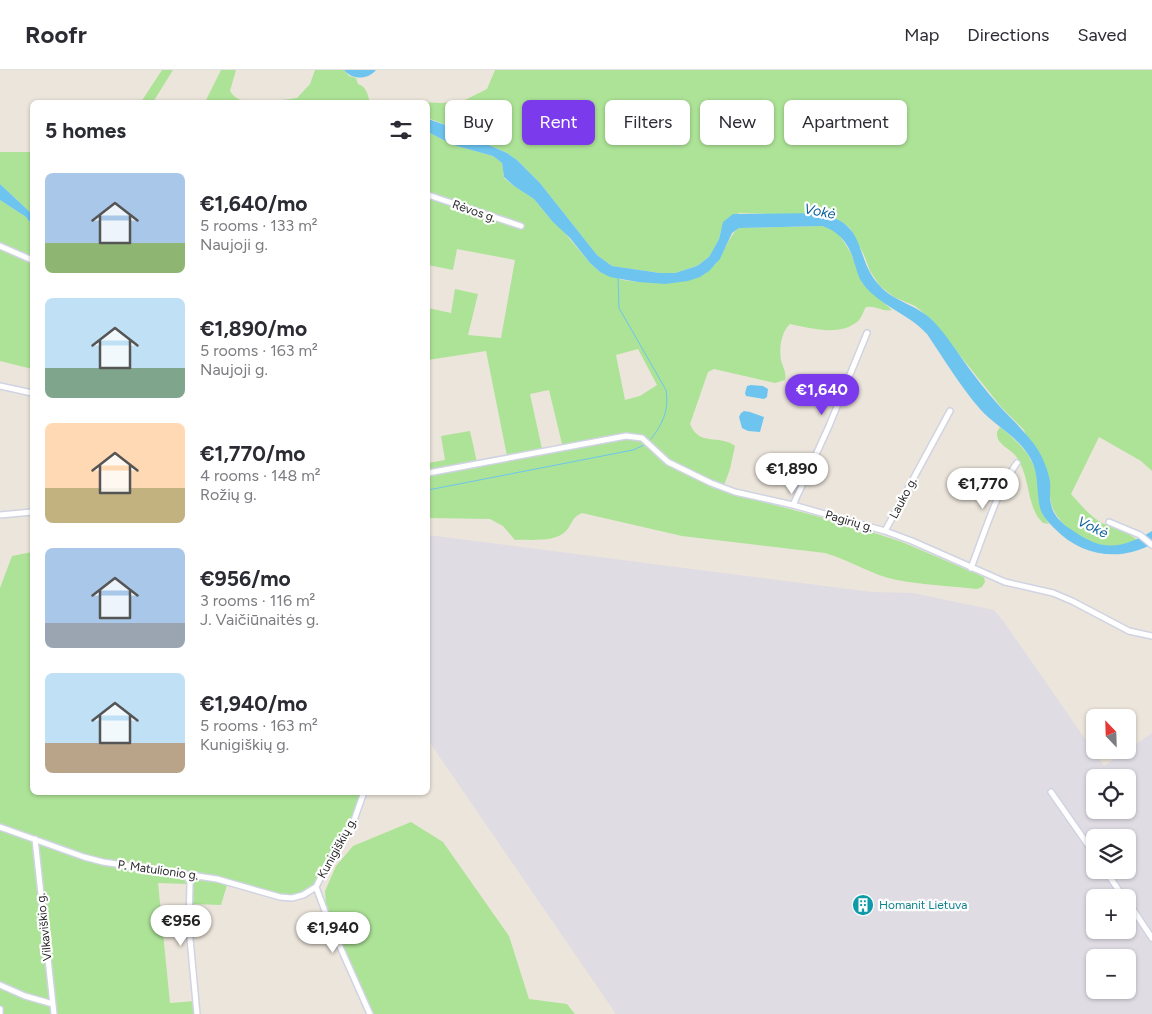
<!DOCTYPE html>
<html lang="en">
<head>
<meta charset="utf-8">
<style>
  :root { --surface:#fff; --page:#f7f7f7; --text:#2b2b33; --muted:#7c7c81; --line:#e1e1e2; --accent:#7c3aed }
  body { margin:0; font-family:Figtree,sans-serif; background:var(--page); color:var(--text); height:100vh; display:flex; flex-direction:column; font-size:19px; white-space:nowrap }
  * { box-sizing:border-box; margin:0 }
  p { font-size:16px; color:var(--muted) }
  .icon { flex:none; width:28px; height:28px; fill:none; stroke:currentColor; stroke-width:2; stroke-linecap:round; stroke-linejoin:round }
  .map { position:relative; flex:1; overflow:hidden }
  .drawer { position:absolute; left:30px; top:30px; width:400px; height:695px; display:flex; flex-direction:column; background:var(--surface); border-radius:8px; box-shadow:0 1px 4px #0004 }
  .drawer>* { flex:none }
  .hud { position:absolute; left:445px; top:30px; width:475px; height:45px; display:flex; gap:10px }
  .needle { width:32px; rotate:337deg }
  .controls { position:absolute; left:1086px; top:639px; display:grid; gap:10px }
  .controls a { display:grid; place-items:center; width:50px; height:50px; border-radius:8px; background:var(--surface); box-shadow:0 1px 4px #0004; font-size:25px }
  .price { position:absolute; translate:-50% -42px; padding:0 11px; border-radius:18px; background:#fff; color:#222; font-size:16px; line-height:32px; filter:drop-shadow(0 1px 2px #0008) }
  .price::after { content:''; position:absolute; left:50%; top:30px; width:15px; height:11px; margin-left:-8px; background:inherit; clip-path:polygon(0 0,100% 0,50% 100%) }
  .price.on { background:var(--accent); color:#fff }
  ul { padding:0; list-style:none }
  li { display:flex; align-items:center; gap:15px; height:125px; padding:0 15px }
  li span { display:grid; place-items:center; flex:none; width:140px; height:100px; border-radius:8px; color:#555 }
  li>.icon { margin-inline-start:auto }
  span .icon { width:60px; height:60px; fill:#fffc; stroke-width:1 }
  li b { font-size:21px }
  h2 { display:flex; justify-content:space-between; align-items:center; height:60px; padding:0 15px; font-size:21px }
  .chip { padding:0 18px; border-radius:8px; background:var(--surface); box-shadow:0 1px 4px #0004; font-size:18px; line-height:45px }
  .chip.on { background:var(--accent); color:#fff }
  header { display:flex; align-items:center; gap:30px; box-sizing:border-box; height:70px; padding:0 25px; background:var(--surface); border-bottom:1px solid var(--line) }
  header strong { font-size:24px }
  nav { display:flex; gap:28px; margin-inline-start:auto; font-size:18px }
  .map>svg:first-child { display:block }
</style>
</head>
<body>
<header>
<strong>Roofr</strong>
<nav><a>Map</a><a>Directions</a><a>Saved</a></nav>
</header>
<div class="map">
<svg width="1152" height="944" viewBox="0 0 1152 944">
  <rect width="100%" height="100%" fill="#ece5db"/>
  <path fill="#dfdce4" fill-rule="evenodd" d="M428,465l444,57 41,1 81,17 10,12 100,144 48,-33v281h-536l-188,-274zM1095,708h33v32h-33zM1095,768h33v32h-33zM1095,828h33v32h-33zM1095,888h33v32h-33z"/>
  <path fill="#ade397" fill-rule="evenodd" d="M162,0h11l-20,32h-12z
    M221,0h15l-6,21c10,19 50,9 67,7l13,-14 5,-14h29l5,6 7,2 2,6c9,3 9,10 12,18h-165z
    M495,0h657v401l-11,-10 -42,-24 -28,57c10,11 19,23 33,30 12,5 23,7 33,16 -7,3 -13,5 -19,6 -28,2 -66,-20 -68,-50l-26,-66 -22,-22 -71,-89 -16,-13 -21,-9 -14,-11 -10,-15 -6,-16 -14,-27 -17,-12 -94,-3 -18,17 -2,9 -10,18 -12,9 -22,7h-15l-48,-7 -15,-11 -57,-72 -23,-23 -10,-7 -41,-18 -12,-7 -26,-10v-16h-24l3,-1 33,2 21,-1 26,-13z
    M428,62l25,13 40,11 9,7 2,15 10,8 20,13 18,22 6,4 32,38 10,9 23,8 15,2 77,-17c8,-9 15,-32 24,-37l83,-2 10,3 6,4 13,20 11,30 30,27c-9,2 -17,-5 -26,-3 -3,4 -4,11 -8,14 -18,16 -47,7 -68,3 -9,8 -11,25 -9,36 2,8 6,13 4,20l-10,3 -61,-14 -6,3 -18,52c9,23 30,10 45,22l-5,23 -8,22 128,34 52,17 82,35 1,5 -3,5 -5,2c-26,-3 -54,-4 -80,-9 -26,-5 -47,-20 -72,-27l-143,-17 -100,-23c-10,4 -10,11 -16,18 -11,12 -37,8 -51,9l-12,-14 -13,-7 -62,-1v-55l17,-3 -4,-24 29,-5 8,36 30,-6 -22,-110 -58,9v-52l23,5 4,-24 23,5 -10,41 33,3 14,-78 -58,-11 -4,21 -25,-5zM638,279l19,36 -17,11 -15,4 -9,-45zM549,320l13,54 -20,5 -12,-55z
    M0,82h32v62l-32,-30z
    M0,130l26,17 6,8v144l-32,-8z
    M1000,357c17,14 31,26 37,48 4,18 0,34 12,49l-6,-1c-17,-15 -12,-48 -28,-68 -7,-8 -19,-11 -18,-23z
    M32,482v240l328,1 -7,21 -38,70 -8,6 -14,5h-16l-79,-22 -101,-14 -97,-34v-237l12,-32z
    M411,752l32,20 66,94 20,63 38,5 8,10h-201l-44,-94 -4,-14 -1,-15 11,-25 17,-20z
    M0,759l83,30 99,16 4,2 2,7 -30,-1 12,120 25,-2 1,13h-196z
    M198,808h7l22,7 -6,20 -30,-1v-19z"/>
  <path fill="#6dc5ef" d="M344,0h32c-8,10 -24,10 -32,0z
    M428,49l26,9 12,7 41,18 10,7 23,23 57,72 15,11 48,7h15l22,-7 12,-9 10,-18 4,-17 10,-8 87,-1c49,12 33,43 59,72 14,16 35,19 51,33 17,16 29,38 44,57 9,12 19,24 29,35 11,11 21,21 31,34 8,11 13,23 16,37 1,8 -1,16 1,23 2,13 14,22 24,28 28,20 49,16 77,-1v13c-32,18 -71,12 -97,-15 -5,-5 -11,-11 -14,-18 -6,-20 0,-39 -14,-58 -12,-18 -33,-28 -47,-44 -20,-23 -36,-50 -53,-75 -18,-20 -47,-28 -64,-50 -5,-7 -6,-14 -9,-22 -4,-17 -15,-31 -32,-36l-83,2 -7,5 -12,26 -11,12 -9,6 -12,4 -23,3 -27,-2 -28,-5 -10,-5 -10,-9 -20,-25 -18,-17 -18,-22 -20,-13 -10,-9 -2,-14 -9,-7 -40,-11 -25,-13z
    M0,114l32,30v11l-6,-8 -26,-17z
    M751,315l12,1 5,3 -1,8 -3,2 -18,-3 -1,-3 2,-7z
    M744,341l6,1 14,5 -4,15 -12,-1 -6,-3 -3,-11 2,-4z"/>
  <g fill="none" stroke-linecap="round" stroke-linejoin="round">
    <path stroke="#6dc5ef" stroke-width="1" d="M618,207l1,31 47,82c3,21 -3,33 -15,49
      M428,420l205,-40 11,-5"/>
    <g stroke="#d0d3e2" stroke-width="8">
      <path id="minor" d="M428,125l93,31
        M0,176l32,14
        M0,316l32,7
        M428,403l198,-37 16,2 26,24 43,21 24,9 58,13 92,26 27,10 93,41 48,11 19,8 57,30 23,5
        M793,435l36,-79 38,-93
        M0,445l32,-3
        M1109,452l31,13 12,10
        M885,461l65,-120
        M971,498c12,-31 27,-80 46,-105
        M364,722l-12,34 -29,47 -7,14 13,35 41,92
        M1051,722l44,63
        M0,757l84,30 19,5 114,17 63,18 12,1 11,-3 13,-8
        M35,769l19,175
        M1105,800l19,28
        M185,804l5,8 -1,46 8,86
        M1128,832l24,36
        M0,915l25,11 28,8
        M0,939v5"/>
    </g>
    <use href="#minor" stroke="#fff" stroke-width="5"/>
  </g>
  <defs>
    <g id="building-disc" transform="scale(1.125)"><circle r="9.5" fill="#0f9aa8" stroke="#fff"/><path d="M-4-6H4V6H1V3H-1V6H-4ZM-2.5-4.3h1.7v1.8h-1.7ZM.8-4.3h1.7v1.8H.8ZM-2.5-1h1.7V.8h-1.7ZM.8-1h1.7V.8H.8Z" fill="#fff"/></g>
  </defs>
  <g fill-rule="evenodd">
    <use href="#building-disc" x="863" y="835"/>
  </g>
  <g text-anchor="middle" stroke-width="4.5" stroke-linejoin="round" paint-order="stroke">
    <g font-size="12" fill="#292929" stroke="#fff">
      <text transform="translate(474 141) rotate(19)" y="4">Rėvos g.</text>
      <text transform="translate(903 428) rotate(-62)" y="4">Lauko g.</text>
      <text transform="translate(849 451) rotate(16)" y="4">Pagirių g.</text>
      <text transform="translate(337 778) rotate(-61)" y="4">Kunigiškių g.</text>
      <text transform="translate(158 800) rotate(8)" y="4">P. Matulionio g.</text>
      <text transform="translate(44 857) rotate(-96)" y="4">Vilkaviškio g.</text>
    </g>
    <g font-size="12" fill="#0d838f" stroke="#fff" text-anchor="start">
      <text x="879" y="839">Homanit Lietuva</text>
    </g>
    <g font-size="14" font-style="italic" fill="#0d629a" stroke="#fff">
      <text transform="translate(820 141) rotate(11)" y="5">Vokė</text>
      <text transform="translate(1093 457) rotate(26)" y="5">Vokė</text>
    </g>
  </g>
</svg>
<div class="controls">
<a><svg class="needle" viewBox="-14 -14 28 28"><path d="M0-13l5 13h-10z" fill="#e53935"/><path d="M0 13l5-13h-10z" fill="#7c7c81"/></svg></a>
<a><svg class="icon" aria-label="locate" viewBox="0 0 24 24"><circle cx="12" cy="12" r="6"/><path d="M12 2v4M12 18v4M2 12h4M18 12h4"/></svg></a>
<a><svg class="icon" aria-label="layers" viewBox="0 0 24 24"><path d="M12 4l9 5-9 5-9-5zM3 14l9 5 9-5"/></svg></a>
<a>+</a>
<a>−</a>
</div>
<b class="price on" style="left:822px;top:346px">€1,640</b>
<b class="price" style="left:792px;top:425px">€1,890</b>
<b class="price" style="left:983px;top:440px">€1,770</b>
<b class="price" style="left:181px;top:877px">€956</b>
<b class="price" style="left:333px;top:884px">€1,940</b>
<div class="hud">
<a class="chip">Buy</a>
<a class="chip on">Rent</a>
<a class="chip">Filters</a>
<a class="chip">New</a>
<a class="chip">Apartment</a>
</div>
<section class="drawer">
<h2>5 homes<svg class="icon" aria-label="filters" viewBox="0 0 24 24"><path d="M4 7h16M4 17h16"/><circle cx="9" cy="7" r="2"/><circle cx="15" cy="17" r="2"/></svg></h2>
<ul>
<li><span style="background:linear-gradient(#a9c7e8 70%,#8fb573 0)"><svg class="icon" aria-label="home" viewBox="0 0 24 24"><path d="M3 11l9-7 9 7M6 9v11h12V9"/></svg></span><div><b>€1,640/mo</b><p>5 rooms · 133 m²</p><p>Naujoji g.</p></div></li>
<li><span style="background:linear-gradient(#bfe0f5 70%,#7fa58c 0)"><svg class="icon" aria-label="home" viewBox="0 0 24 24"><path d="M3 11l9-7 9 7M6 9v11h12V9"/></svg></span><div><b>€1,890/mo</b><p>5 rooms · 163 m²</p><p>Naujoji g.</p></div></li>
<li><span style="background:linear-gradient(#ffd9b3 65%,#c2b280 0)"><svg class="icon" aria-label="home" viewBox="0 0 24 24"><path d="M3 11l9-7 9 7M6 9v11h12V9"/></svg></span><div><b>€1,770/mo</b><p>4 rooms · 148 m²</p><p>Rožių g.</p></div></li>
<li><span style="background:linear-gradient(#a9c7e8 75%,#9aa5b1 0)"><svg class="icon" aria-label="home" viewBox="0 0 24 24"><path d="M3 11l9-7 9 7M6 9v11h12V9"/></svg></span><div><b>€956/mo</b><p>3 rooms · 116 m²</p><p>J. Vaičiūnaitės g.</p></div></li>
<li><span style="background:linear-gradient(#bfe0f5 70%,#b9a48a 0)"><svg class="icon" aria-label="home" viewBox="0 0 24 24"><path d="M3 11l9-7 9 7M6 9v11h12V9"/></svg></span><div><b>€1,940/mo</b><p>5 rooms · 163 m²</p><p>Kunigiškių g.</p></div></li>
</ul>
</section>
</div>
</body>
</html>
